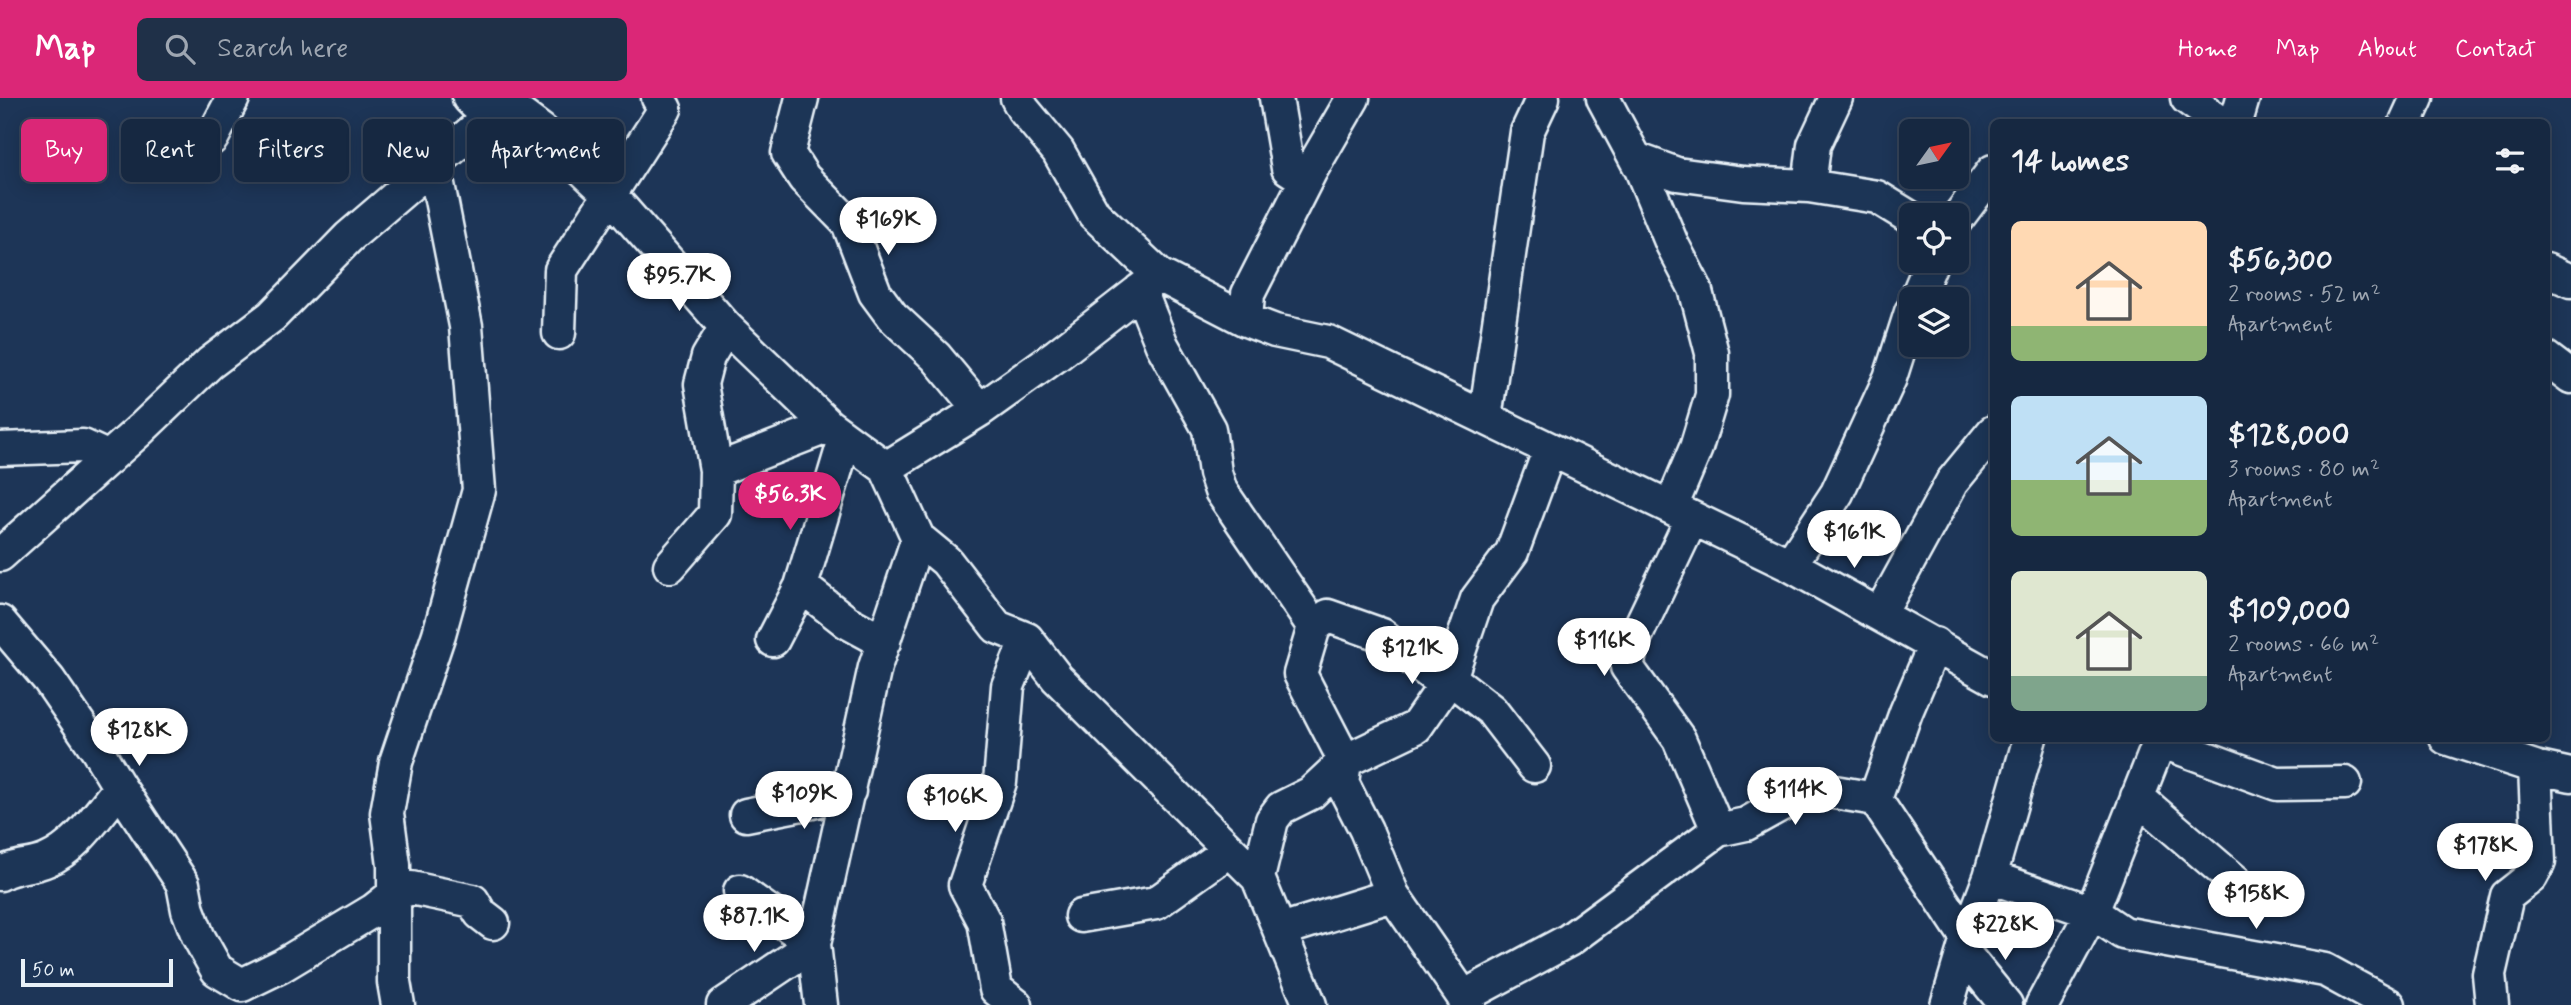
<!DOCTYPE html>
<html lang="en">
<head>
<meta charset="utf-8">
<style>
  :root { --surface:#162841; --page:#1f3048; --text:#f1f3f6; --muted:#9ea6b1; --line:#35445a; --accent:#db2777 }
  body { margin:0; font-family:Mynerve,sans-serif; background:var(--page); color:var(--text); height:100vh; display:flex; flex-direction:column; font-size:26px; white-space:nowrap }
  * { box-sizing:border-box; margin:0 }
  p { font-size:23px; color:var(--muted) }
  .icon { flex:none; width:38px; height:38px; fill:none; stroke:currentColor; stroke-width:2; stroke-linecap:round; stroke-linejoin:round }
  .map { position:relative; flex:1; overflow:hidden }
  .sheet { position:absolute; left:1990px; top:21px; width:560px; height:623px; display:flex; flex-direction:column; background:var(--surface); border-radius:10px; box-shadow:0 4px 18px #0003,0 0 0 2px var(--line) }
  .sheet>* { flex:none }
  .banner { position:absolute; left:21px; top:21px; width:665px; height:63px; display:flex; gap:14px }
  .needle { width:46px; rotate:57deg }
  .buttons { position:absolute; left:1899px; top:21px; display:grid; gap:14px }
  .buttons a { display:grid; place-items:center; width:70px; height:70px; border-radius:10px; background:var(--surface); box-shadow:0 4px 18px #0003,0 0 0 2px var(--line); font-size:35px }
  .scale { position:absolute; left:21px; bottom:18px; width:152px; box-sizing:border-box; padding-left:7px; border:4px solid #e8f1f8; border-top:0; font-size:19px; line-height:24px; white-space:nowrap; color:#e8f1f8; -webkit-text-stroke:5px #1d3557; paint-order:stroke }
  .price { position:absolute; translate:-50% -60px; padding:0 16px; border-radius:24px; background:#fff; color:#222; font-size:23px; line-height:46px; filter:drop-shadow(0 2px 4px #0008) }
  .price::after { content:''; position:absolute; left:50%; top:42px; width:21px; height:16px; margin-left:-10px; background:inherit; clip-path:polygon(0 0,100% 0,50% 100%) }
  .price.active { background:var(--accent); color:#fff }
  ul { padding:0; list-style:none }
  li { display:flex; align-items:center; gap:21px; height:175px; padding:0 21px }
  li span { display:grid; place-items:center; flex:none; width:196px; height:140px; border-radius:10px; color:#555 }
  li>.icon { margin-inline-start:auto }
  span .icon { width:84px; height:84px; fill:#fffc; stroke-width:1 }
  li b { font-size:30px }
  h2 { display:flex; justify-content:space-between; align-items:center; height:84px; padding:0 21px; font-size:30px }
  .tag { padding:0 24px; border-radius:10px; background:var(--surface); box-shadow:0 4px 18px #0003,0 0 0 2px var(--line); font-size:24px; line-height:63px }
  .tag.active { background:var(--accent); color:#fff }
  header { display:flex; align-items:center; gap:42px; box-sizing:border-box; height:98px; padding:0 35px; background:var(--accent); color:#fff }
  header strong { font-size:33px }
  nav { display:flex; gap:38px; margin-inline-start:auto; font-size:24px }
  .search { width:490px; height:63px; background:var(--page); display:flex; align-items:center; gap:18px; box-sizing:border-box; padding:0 24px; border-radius:10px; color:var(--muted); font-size:26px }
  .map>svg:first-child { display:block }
</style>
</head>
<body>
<header>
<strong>Map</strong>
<div class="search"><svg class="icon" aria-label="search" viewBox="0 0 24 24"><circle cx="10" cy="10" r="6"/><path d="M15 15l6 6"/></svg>Search here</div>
<nav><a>Home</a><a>Map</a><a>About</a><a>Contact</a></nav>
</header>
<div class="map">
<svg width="2571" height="907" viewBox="0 0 2571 907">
  <rect width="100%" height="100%" fill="#1d3557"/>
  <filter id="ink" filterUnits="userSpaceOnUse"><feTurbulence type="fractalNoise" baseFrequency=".0143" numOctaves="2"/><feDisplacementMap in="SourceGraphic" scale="14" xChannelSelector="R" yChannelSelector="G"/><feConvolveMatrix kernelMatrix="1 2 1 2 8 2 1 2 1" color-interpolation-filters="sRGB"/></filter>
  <g filter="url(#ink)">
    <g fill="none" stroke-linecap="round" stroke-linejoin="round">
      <g stroke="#e8f1f8" stroke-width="37">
        <path id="minor" d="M469,0l6,6 20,8 26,3 20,15 70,66 115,131 103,99 57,42 32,70 28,23 51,66 30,12 30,39 201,200 52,127
          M802,0l-14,55 16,25 44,45 27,70 17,23 44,41 44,53
          M1017,0l6,11 35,42 36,63 65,61 87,45 29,11 53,11 462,223 203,113
          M1276,0l12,70 18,12
          M1603,0l38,71 31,75 23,44 17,65v42l-16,53 -25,59
          M2187,0l33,24
          M2236,24l7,-24
          M2406,24l11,-24
          M194,53l18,-13 21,-40
          M1636,61l41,15 66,9 66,3 68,11 34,21
          M1809,88l5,-41 22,-47
          M1956,122l37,-49
          M2546,172l25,11
          M1140,192l22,55 47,84 6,44 6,18 93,136 -14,47 45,87 -3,22 24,47 27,65 76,110
          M1916,201l16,-38
          M1246,222l2,-26 62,-122 43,-74
          M559,235l2,-63 104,-161 -7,-11
          M2546,260l25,19
          M1485,320l42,-286 16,-34
          M0,351l83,-3 26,12
          M886,370l94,-58 77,-55 99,-77
          M716,372l113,-44
          M1692,420l-60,126 -5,23 52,72 39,91
          M0,457l141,-126 69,-66 62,-47 77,-79 161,-138
          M1790,467l47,-72 53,-115 21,-66
          M670,468l45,-52 1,-44 -15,-86 7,-27 18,-30
          M801,488l46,36 37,20
          M1880,516l72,-132 41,-50
          M0,524l49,58 48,70 23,38c-21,24 -43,60 -73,72 -15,7 -33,5 -47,14
          M1314,529l14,-11 54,19 63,50
          M773,542l28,-54 44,-147
          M1935,546l-29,68 -31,87 92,139
          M1450,580l41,32 43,56
          M2446,640l89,29 36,8
          M2160,643l117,43 68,-1
          M120,690l63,96 5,26 10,26 19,34 25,15 39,-19 93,-56 19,-15 18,-7 62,13 7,12 13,10
          M2137,699l98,84
          M746,717l66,-13 37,-11
          M1990,779l102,35 31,21 202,37 64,35
          M1258,780l14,-58 9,-12 30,-15 34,-32 71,-34 34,-49 27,-79 35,-47 38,-103
          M1081,818l75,-13 74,-53
          M1281,832l112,-35
          M1963,854l43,53
          M1463,899l106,-57 149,-110 28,-6 65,-36 64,11
          M398,907l-4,-23v-117l-7,-52 9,-51 43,-128 40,-144 -13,-164 -32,-162
          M723,907l91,-61 -74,-53
          M821,907l-7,-61 61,-277 43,-129
          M1016,907l-20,-16 -12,-68 -19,-36 35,-103 8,-96 19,-47
          M1947,907l20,-67 23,-61 40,-139
          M2042,907l50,-93 69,-174
          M2492,907l-3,-31 18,-78 24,-19 8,-15 -4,-95"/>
      </g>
      <use href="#minor" stroke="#1d3557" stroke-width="32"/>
    </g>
  </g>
</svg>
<div class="buttons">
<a><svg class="needle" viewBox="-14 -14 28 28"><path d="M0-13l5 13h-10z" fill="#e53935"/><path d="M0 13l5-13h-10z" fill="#9ea6b1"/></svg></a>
<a><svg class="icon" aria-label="locate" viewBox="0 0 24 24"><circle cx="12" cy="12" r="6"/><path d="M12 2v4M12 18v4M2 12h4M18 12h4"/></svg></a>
<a><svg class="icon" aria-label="layers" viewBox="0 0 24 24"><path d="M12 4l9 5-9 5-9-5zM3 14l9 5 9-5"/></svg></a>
</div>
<div class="scale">50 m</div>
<b class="price" style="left:888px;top:159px">$169K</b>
<b class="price" style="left:679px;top:215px">$95.7K</b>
<b class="price active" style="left:790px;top:434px">$56.3K</b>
<b class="price" style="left:1854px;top:472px">$161K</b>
<b class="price" style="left:1604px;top:580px">$116K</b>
<b class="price" style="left:1412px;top:588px">$121K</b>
<b class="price" style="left:139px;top:670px">$128K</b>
<b class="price" style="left:1795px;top:729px">$114K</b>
<b class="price" style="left:804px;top:733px">$109K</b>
<b class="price" style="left:955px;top:736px">$106K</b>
<b class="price" style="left:2485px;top:785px">$178K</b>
<b class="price" style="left:2256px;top:833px">$158K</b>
<b class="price" style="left:754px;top:856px">$87.1K</b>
<b class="price" style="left:2005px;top:864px">$228K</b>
<div class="banner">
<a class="tag active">Buy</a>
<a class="tag">Rent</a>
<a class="tag">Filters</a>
<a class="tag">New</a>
<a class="tag">Apartment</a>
</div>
<section class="sheet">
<h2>14 homes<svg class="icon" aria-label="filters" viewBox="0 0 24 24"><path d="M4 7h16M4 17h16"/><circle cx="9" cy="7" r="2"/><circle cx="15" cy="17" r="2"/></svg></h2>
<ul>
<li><span style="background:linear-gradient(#ffd9b3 75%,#8fb573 0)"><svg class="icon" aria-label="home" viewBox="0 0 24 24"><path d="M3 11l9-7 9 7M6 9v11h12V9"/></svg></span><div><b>$56,300</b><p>2 rooms · 52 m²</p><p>Apartment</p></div></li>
<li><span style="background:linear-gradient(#bfe0f5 60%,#8fb573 0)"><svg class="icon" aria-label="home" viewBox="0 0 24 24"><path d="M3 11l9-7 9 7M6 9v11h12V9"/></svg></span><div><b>$128,000</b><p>3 rooms · 80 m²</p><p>Apartment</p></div></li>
<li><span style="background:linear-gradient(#dfe7d0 75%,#7fa58c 0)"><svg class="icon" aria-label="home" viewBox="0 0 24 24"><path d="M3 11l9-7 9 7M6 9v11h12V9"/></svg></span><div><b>$109,000</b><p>2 rooms · 66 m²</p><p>Apartment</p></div></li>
</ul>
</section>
</div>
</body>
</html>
